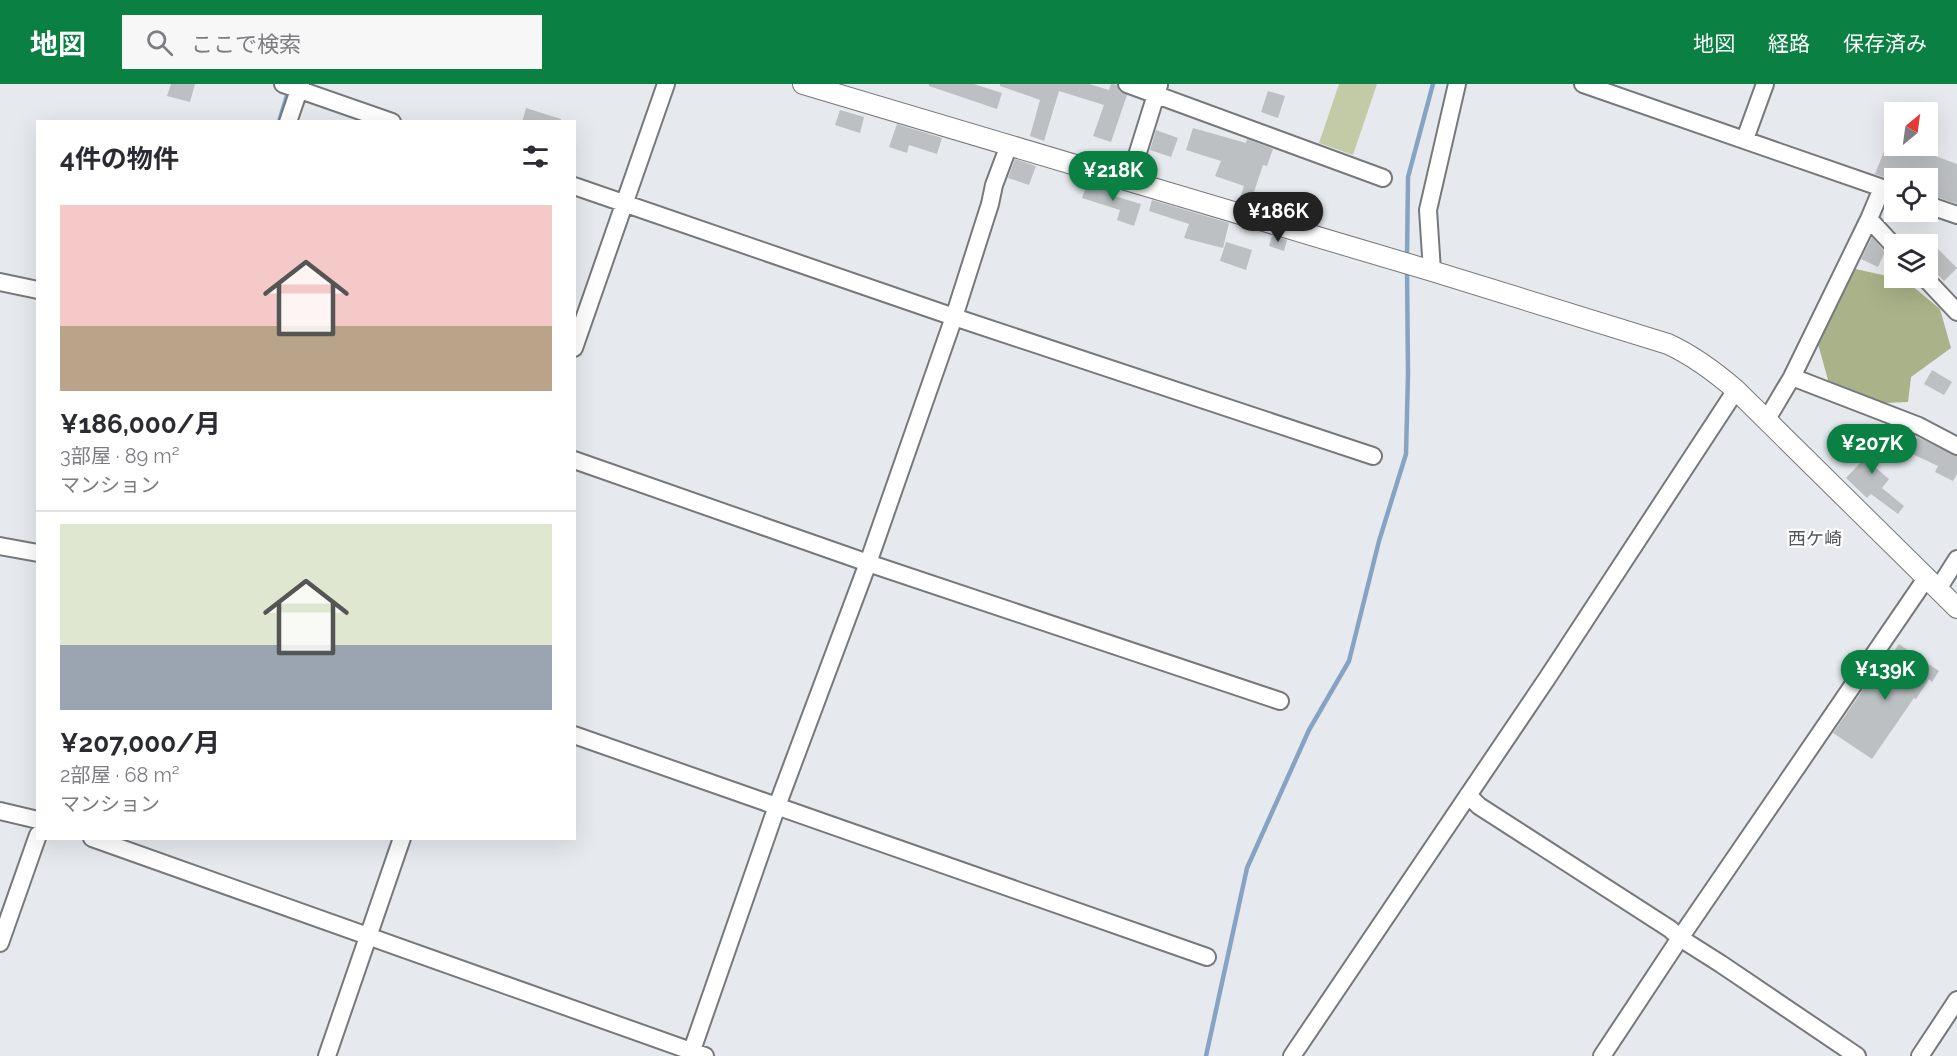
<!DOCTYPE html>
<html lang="ja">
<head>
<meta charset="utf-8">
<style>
  :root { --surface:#fff; --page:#f7f7f7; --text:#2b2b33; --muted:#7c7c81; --line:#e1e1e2; --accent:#0b8043 }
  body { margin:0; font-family:Raleway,"Noto Sans JP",sans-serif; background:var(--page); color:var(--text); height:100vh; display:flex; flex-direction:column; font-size:22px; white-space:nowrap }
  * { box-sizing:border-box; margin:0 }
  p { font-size:20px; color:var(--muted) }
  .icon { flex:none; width:33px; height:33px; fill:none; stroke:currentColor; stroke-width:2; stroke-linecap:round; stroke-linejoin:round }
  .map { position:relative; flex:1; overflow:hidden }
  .side { position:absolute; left:36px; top:36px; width:540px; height:720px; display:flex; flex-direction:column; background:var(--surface); border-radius:0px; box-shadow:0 6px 24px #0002 }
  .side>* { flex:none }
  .needle { width:39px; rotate:29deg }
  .tools { position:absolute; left:1884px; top:18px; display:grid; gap:12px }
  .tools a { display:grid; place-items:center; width:54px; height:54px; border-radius:0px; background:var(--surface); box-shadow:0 6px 24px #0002; font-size:30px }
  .price { position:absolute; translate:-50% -51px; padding:0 14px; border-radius:21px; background:var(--accent); color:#fff; font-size:20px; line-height:39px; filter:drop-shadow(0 2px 3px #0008) }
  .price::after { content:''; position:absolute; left:50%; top:36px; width:18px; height:14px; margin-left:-9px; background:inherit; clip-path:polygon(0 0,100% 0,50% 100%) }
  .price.current { background:#222; color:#fff }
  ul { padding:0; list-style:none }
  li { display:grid; align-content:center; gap:12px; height:318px; padding:0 24px }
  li+li { border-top:2px solid var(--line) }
  li span { display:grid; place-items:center; height:186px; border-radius:0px; color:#555 }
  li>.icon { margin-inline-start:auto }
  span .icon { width:108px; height:108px; fill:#fffc; stroke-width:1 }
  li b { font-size:26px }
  h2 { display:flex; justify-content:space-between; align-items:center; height:72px; padding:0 24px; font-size:26px }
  header { display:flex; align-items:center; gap:36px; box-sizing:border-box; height:84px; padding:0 30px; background:var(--accent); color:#fff }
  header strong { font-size:28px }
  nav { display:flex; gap:33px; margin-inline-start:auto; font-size:21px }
  .search { width:420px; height:54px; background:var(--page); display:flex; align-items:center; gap:15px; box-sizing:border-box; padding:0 21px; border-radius:0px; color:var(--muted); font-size:22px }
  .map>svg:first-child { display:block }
</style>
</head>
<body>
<header>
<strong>地図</strong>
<div class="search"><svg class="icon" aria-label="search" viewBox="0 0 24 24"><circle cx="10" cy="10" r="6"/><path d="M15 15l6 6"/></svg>ここで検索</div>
<nav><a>地図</a><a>経路</a><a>保存済み</a></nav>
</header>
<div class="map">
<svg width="1957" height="972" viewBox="0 0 1957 972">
  <rect width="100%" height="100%" fill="#e6eaee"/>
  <path fill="#c3cba6" d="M1339,0h38l-24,71 -34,-12z"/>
  <path fill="#a9b289" d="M1851,184l54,12 35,29 11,39 -40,29 -3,25 -24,1 -54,-16 -12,-43z"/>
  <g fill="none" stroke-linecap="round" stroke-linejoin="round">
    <path stroke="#87a3c4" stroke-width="4.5" d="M279,38l10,-33
      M1407,174l1,-81 25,-93
      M1206,972l41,-188 62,-138 40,-69 30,-120 27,-87 2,-80 -1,-104"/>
  </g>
  <path fill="#bcc0c3" d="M171,0h24l-5,18 -23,-6z
    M929,0h45l28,9 -5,16 -68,-23z
    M1000,0h89l20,6 2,-6h2l4,1 2,6 8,4 -16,47 -18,-6 11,-31 -45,-14 -15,50 -14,-5 10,-36 -40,-14z
    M1268,7l17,5 -7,22 -17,-6z
    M526,24l35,11 -1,3h-38z
    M840,26l24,7 -4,16 -25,-8z
    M897,40l45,14 -5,16 -28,-9 -2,8 -18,-6z
    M1193,44l53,15 1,-4 26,10 -6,17 -4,-1 -12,36 -11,-3 4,-12 -29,-10 6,-15 -35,-11z
    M1156,46l22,8 -7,19 -21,-7z
    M1886,62h22l49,18v40l-26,-9 6,-17h-43v3l-19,-7z
    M1015,75l21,7 -7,19 -21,-7z
    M1088,97l25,8 -2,6 30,9 -7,22 -17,-6 3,-10 -38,-12z
    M1152,116l77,23 -6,25 -39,-10 5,-14 -40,-13z
    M1272,152l15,4 -3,11 -15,-5z
    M1872,153l13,15 -7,15 -17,-8z
    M1928,155l29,29 -13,13 -16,-16z
    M1226,158l26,8 -6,20 -26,-9z
    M1932,286l20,12 -8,13 -20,-11z
    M1861,353l25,15 -10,16 13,11 -7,9 22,18 -6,8 -27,-20 -4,4 -21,-20 17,-18 -12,-8z
    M1917,353l40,19v18l-4,7 -18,-9 3,-6 -28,-13z
    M1899,560l40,27 -7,11 -3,-3 -13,20 -2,-1 -42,61 -39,-26 50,-72 3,2z"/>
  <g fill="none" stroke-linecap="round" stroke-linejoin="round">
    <g stroke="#76797c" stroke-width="20">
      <path id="minor" d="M283,0l109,38
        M1127,0l256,94
        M1583,0l311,108
        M288,38l13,-38
        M1745,55l20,-55
        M1129,97l30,-96
        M574,102l380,131 419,139
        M1928,121l29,10
        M1869,135l25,27
        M1432,187l-4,-61 29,-126
        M1925,194l32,34
        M0,198l38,8
        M574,264l92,-264
        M1792,293l127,49 38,20
        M1767,335l25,-42 77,-158 13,-31
        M574,376l294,103 412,138
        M0,462l38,7
        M1938,505l19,-30
        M574,651l633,222
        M1468,711l11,11 191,123 10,9 41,26 136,92
        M0,727l38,9
        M92,754l613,218
        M0,859l38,-108
        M327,972l75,-218
        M690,972l87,-250 91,-243 86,-246 36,-113 4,-19 15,-40
        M1292,972l256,-379 188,-287
        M1602,972l78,-118 247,-361
        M1920,972l37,-56"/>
    </g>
    <g stroke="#76797c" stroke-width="22">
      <path id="tertiary" d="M803,0l629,187 236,73c26,12 46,27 68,46l221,218"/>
    </g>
    <use href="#minor" stroke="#fff" stroke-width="16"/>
    <use href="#tertiary" stroke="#fff" stroke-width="20"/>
  </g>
  <g text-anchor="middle" stroke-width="4.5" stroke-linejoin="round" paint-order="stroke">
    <g font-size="18" fill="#535659" stroke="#fff">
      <text x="1815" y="461">西ケ崎</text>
    </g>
  </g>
</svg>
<div class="tools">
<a><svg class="needle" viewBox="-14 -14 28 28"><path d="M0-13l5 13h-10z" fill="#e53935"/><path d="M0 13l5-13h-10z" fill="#7c7c81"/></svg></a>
<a><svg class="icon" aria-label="locate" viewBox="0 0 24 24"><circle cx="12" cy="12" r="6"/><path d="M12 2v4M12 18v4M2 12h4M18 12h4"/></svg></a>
<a><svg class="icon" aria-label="layers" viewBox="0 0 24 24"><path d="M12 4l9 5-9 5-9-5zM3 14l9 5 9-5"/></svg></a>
</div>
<b class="price" style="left:1113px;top:118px">¥218K</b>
<b class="price current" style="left:1278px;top:159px">¥186K</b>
<b class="price" style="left:1872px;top:391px">¥207K</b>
<b class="price" style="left:1885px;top:617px">¥139K</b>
<section class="side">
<h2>4件の物件<svg class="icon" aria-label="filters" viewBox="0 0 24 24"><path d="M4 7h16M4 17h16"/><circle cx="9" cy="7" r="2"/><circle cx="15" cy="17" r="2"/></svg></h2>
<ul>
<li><span style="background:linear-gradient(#f6c9c9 65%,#b9a48a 0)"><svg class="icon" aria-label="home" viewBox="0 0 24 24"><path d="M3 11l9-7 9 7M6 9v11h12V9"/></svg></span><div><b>¥186,000/月</b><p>3部屋 · 89 m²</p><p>マンション</p></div></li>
<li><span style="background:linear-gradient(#dfe7d0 65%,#9aa5b1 0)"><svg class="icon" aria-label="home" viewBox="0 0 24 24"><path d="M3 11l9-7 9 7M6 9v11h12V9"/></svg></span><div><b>¥207,000/月</b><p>2部屋 · 68 m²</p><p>マンション</p></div></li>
</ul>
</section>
</div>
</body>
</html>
